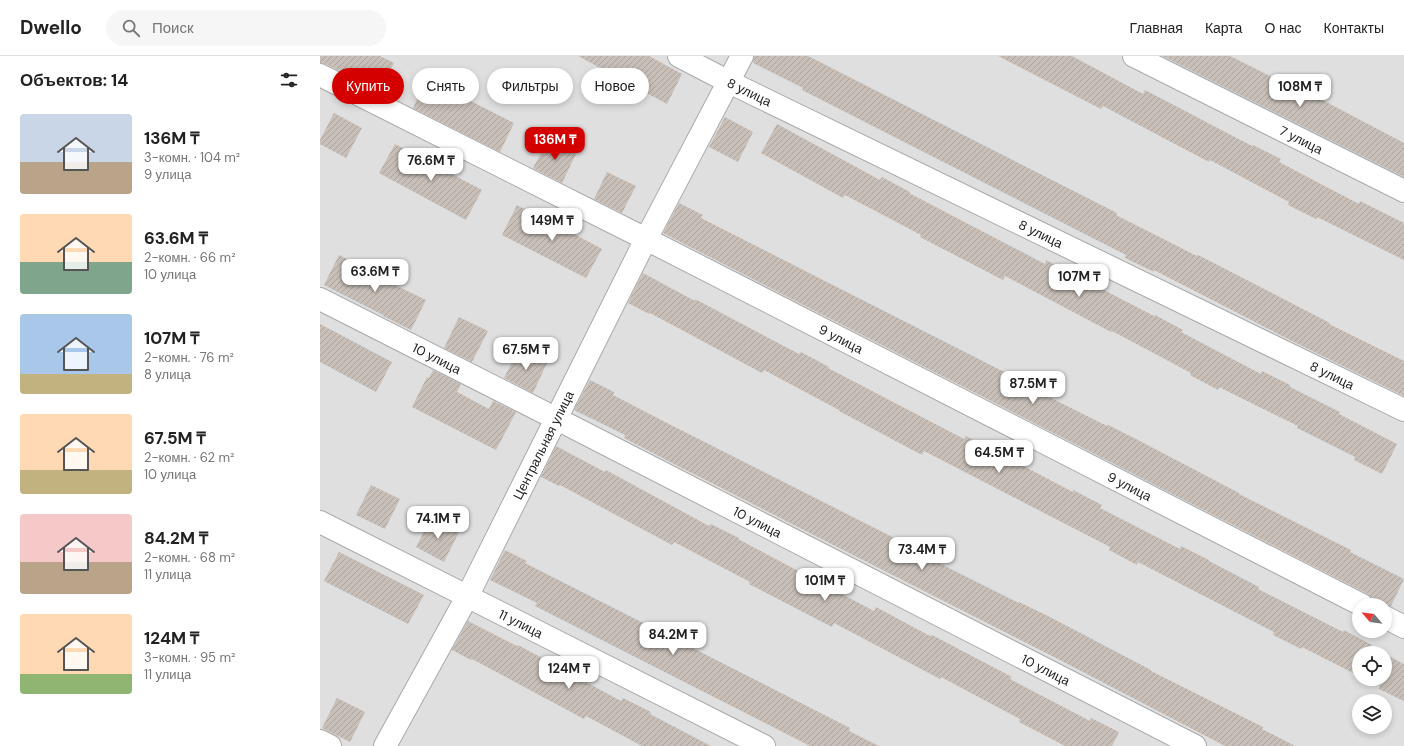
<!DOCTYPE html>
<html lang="ru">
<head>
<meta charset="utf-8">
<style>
  :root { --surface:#fff; --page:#f6f6f6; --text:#222; --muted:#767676; --line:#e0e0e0; --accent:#d40000 }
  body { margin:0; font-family:"DM Sans",sans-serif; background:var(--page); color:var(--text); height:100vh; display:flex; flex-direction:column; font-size:15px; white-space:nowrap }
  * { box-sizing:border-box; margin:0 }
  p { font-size:13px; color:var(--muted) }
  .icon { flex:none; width:22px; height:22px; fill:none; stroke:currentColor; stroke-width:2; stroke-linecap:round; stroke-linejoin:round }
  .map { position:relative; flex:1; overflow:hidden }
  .sheet { display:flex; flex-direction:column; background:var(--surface); width:320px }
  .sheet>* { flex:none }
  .top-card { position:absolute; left:12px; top:12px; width:380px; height:36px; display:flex; gap:8px }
  .needle { width:26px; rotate:298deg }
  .controls { position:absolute; left:1032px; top:542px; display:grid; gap:8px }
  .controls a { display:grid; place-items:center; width:40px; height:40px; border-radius:50%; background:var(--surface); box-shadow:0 2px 6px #0003; font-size:20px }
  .price { position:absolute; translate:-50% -34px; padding:0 9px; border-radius:8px; background:#fff; color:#222; font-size:13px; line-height:26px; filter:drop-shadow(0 1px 2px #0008) }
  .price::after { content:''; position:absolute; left:50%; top:24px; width:12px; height:9px; margin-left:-6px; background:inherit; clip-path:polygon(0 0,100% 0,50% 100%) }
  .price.selected { background:var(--accent); color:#fff }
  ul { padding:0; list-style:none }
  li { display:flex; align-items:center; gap:12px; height:100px; padding:0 20px }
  li span { display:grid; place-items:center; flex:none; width:112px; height:80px; border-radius:4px; color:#555 }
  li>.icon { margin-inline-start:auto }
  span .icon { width:48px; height:48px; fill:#fffc; stroke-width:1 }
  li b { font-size:17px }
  h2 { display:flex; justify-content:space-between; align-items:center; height:48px; padding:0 20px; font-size:17px }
  .chip { padding:0 14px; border-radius:18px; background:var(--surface); box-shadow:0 2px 6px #0003; font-size:14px; line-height:36px }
  .chip.selected { background:var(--accent); color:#fff }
  header { display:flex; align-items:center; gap:24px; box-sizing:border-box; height:56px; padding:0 20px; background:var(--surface); border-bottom:1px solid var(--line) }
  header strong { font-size:19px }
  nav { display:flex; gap:22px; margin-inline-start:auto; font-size:14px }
  .search { width:280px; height:36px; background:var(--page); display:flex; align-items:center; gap:10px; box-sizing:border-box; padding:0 14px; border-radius:22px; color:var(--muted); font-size:15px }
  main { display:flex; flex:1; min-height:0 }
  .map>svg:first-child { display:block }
</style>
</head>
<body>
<header>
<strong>Dwello</strong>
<div class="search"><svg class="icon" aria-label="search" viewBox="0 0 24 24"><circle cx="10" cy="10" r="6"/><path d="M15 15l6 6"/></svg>Поиск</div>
<nav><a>Главная</a><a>Карта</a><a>О нас</a><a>Контакты</a></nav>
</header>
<main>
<section class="sheet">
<h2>Объектов: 14<svg class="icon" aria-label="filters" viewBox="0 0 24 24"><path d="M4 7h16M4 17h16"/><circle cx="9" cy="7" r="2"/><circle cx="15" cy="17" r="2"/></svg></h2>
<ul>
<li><span style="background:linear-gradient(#c9d6e8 60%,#b9a48a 0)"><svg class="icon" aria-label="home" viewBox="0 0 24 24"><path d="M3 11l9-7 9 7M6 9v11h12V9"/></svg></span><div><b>136M ₸</b><p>3-комн. · 104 m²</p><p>9 улица</p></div></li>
<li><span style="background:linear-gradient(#ffd9b3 60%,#7fa58c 0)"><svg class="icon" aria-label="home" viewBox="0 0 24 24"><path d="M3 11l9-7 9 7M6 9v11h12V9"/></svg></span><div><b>63.6M ₸</b><p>2-комн. · 66 m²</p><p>10 улица</p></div></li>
<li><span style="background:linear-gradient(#a9c7e8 75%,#c2b280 0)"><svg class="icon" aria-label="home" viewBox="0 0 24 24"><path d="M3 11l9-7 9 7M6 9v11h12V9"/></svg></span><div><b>107M ₸</b><p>2-комн. · 76 m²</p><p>8 улица</p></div></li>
<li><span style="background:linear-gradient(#ffd9b3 70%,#c2b280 0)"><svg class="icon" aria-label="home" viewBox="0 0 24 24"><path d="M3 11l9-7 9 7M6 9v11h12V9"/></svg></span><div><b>67.5M ₸</b><p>2-комн. · 62 m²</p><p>10 улица</p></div></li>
<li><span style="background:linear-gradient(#f6c9c9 60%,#b9a48a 0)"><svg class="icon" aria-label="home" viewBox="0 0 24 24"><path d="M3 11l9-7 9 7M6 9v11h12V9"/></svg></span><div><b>84.2M ₸</b><p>2-комн. · 68 m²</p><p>11 улица</p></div></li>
<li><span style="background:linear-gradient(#ffd9b3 75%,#8fb573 0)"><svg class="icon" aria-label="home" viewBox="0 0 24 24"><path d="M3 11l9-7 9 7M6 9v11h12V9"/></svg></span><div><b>124M ₸</b><p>3-комн. · 95 m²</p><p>11 улица</p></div></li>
</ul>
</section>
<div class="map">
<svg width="1084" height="690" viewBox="0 0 1084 690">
  <defs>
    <pattern id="building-hatch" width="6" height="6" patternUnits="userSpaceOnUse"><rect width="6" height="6" fill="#c7bfb8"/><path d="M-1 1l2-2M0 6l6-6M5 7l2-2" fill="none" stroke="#aba49e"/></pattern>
  </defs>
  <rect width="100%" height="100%" fill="#f2efe9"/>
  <path fill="#e0dfdf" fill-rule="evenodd" d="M0,0h1084v690h-1084zM1039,549h26v26h-26zM1039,597h26v26h-26zM1039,645h26v26h-26z"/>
  <path fill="url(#building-hatch)" d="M0,0h60l14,7 -14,28 -54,-27 -6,-1z
    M258,0h71l33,18 -15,30z
    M434,0h54l309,157 -1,2 81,41 1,-1 132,68 -1,1 75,37v35l-118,-58 -132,-68v2l-29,-14 1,-3 -324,-165 1,-2 -50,-25z
    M678,0h74l71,38 2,-4 107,56 1,-1 28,14 -2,3 80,42 1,-3 44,22v37l-87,-43 -1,2 -28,-14 1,-3 -79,-42 -1,2 -106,-56 -2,3z
    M842,0h68l54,27v-2l29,14 91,48v34z
    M107,22l28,14v1l59,30 -14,29 -87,-44z
    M14,57l28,15 -16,30 -26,-14v-4z
    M405,61l28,15 -15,30 -29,-15z
    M457,68l103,56 2,-3 28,15 -1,1 136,71 1,-4 108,56 1,-1 28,15 -2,2 80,42 1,-3 28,14v2l50,25 -1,2 58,30 -15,30 -28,-14 1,-3 -58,-29 1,-2 -79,-39 -1,3 -28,-15 1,-2 -79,-42 -1,1 -106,-56 -2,4 -83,-43 1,-2 -76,-40 -2,3 -82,-45z
    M228,84l28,14 -14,29 -29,-15z
    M75,88l87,46 -16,30 -87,-47z
    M287,116l29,14 -14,27 -28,-14z
    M359,147l24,12 -2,3 325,165 -1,2 82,41 1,-1 28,14 103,54v1l112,56 -1,2 54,27 -13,27 -11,-1 -6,-3 -2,-4 -4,-4 -705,-361z
    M197,149l56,30 1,-1 28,15 -16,29 -84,-43z
    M19,199l28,14 -1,2 60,29 -15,30 -28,-14v-1l-59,-30z
    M323,217l52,28v-2l104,55 2,-2 28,15 -1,1 136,71 2,-3 107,56v-2l29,15 -2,3 80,41 1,-3 28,14v1l50,26 -1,2 85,43 1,-2 28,15 -1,2 12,6h-24v23l-57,-29 -1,2 -28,-14 1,-3 -136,-70 -1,3 -28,-15 1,-3 -186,-96 -2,4 -83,-44v-1l-75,-40 -2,3 -112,-60 -1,1 -21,-11z
    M139,261l29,14 -16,31 -28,-14z
    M0,268l72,38 -16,30 -56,-30z
    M199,293l28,14 -14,30 -29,-15z
    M113,314l28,14 -4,8 32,17 4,-8 23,11 -20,38 -84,-43 15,-30 2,1z
    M270,324l24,12 -1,3 54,28 271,137 -1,2 82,41v-1l29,14 103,54v1l112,56 -1,2 33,17h-70l-169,-88 -378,-192 -54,-28 1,-3 -51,-25z
    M236,390l49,26 1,-2 103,56 2,-2 28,14 -1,1 136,72 2,-4 52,28 3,1 1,-1 80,42 -2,2 80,42 1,-3 28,14 -7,14h-47l-46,-24 1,-3 -79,-42 -1,2 -106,-56 -2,4 -83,-43 1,-2 -76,-40 -2,3 -112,-60 -1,1 -18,-9z
    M51,429l29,14 -15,30 -29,-14z
    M111,462l28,14 -15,30 -28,-15z
    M185,494l22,11 -2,2 325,165 -1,3 30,15h-69l-275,-140 2,-3 -47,-23z
    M19,496l85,43 -16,29 -84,-43z
    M148,565l49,25 1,-1 103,56 2,-3 28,14 -1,2 61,32h-69l-56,-30 -2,3 -112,-60 -1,1 -19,-10z
    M1065,598l19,10v37l-25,-12 1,-3 -15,-7h20z
    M17,642l28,14 -15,30 -28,-14z"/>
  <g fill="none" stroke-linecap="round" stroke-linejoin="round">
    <g stroke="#a9a9a9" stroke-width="24">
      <g id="minor">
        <path id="s1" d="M359,0l50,26 675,328"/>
        <path id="s2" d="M814,0l270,135"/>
        <path id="s3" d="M0,19l326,164 716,366"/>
        <path id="s4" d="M0,243l237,120 638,327"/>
        <path id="s5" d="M0,466l444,224"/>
        <path d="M1065,561l19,10"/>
        <path d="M0,685l10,5"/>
        <path id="s6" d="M65,690l82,-149 179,-358 96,-183"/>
      </g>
    </g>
    <use href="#minor" stroke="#fff" stroke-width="22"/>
  </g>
  <g text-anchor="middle" stroke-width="3.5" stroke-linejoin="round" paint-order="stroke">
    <g font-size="13" fill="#222" stroke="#fff">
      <text dy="5" stroke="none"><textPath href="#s1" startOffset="79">8 улица</textPath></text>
      <text dy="5" stroke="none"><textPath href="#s2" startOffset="187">7 улица</textPath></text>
      <text dy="5" stroke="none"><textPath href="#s1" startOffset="403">8 улица</textPath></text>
      <text dy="5" stroke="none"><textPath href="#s3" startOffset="584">9 улица</textPath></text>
      <text dy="5" stroke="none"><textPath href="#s4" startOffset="131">10 улица</textPath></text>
      <text dy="5" stroke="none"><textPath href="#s1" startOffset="727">8 улица</textPath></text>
      <text dy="5" stroke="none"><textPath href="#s6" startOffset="340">Центральная улица</textPath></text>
      <text dy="5" stroke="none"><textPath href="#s3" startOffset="908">9 улица</textPath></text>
      <text dy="5" stroke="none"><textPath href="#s4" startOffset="491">10 улица</textPath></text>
      <text dy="5" stroke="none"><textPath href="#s5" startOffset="225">11 улица</textPath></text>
      <text dy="5" stroke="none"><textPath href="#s4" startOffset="815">10 улица</textPath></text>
    </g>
  </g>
</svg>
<div class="controls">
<a><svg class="needle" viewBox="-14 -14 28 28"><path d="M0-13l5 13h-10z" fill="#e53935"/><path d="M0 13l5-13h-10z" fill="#767676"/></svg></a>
<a><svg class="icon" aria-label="locate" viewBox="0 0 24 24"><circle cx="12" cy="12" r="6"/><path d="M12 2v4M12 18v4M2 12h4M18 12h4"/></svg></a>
<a><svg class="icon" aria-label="layers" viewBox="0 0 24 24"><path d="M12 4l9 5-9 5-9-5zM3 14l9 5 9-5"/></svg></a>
</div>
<b class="price" style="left:980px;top:52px">108M ₸</b>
<b class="price selected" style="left:235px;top:105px">136M ₸</b>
<b class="price" style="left:111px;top:126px">76.6M ₸</b>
<b class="price" style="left:232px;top:186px">149M ₸</b>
<b class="price" style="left:55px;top:237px">63.6M ₸</b>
<b class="price" style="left:759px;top:242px">107M ₸</b>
<b class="price" style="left:206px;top:315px">67.5M ₸</b>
<b class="price" style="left:713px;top:349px">87.5M ₸</b>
<b class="price" style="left:679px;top:418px">64.5M ₸</b>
<b class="price" style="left:118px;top:484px">74.1M ₸</b>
<b class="price" style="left:602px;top:515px">73.4M ₸</b>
<b class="price" style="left:505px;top:546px">101M ₸</b>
<b class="price" style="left:353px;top:600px">84.2M ₸</b>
<b class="price" style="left:249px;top:634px">124M ₸</b>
<div class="top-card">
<a class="chip selected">Купить</a>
<a class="chip">Снять</a>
<a class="chip">Фильтры</a>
<a class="chip">Новое</a>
</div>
</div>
</main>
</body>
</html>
